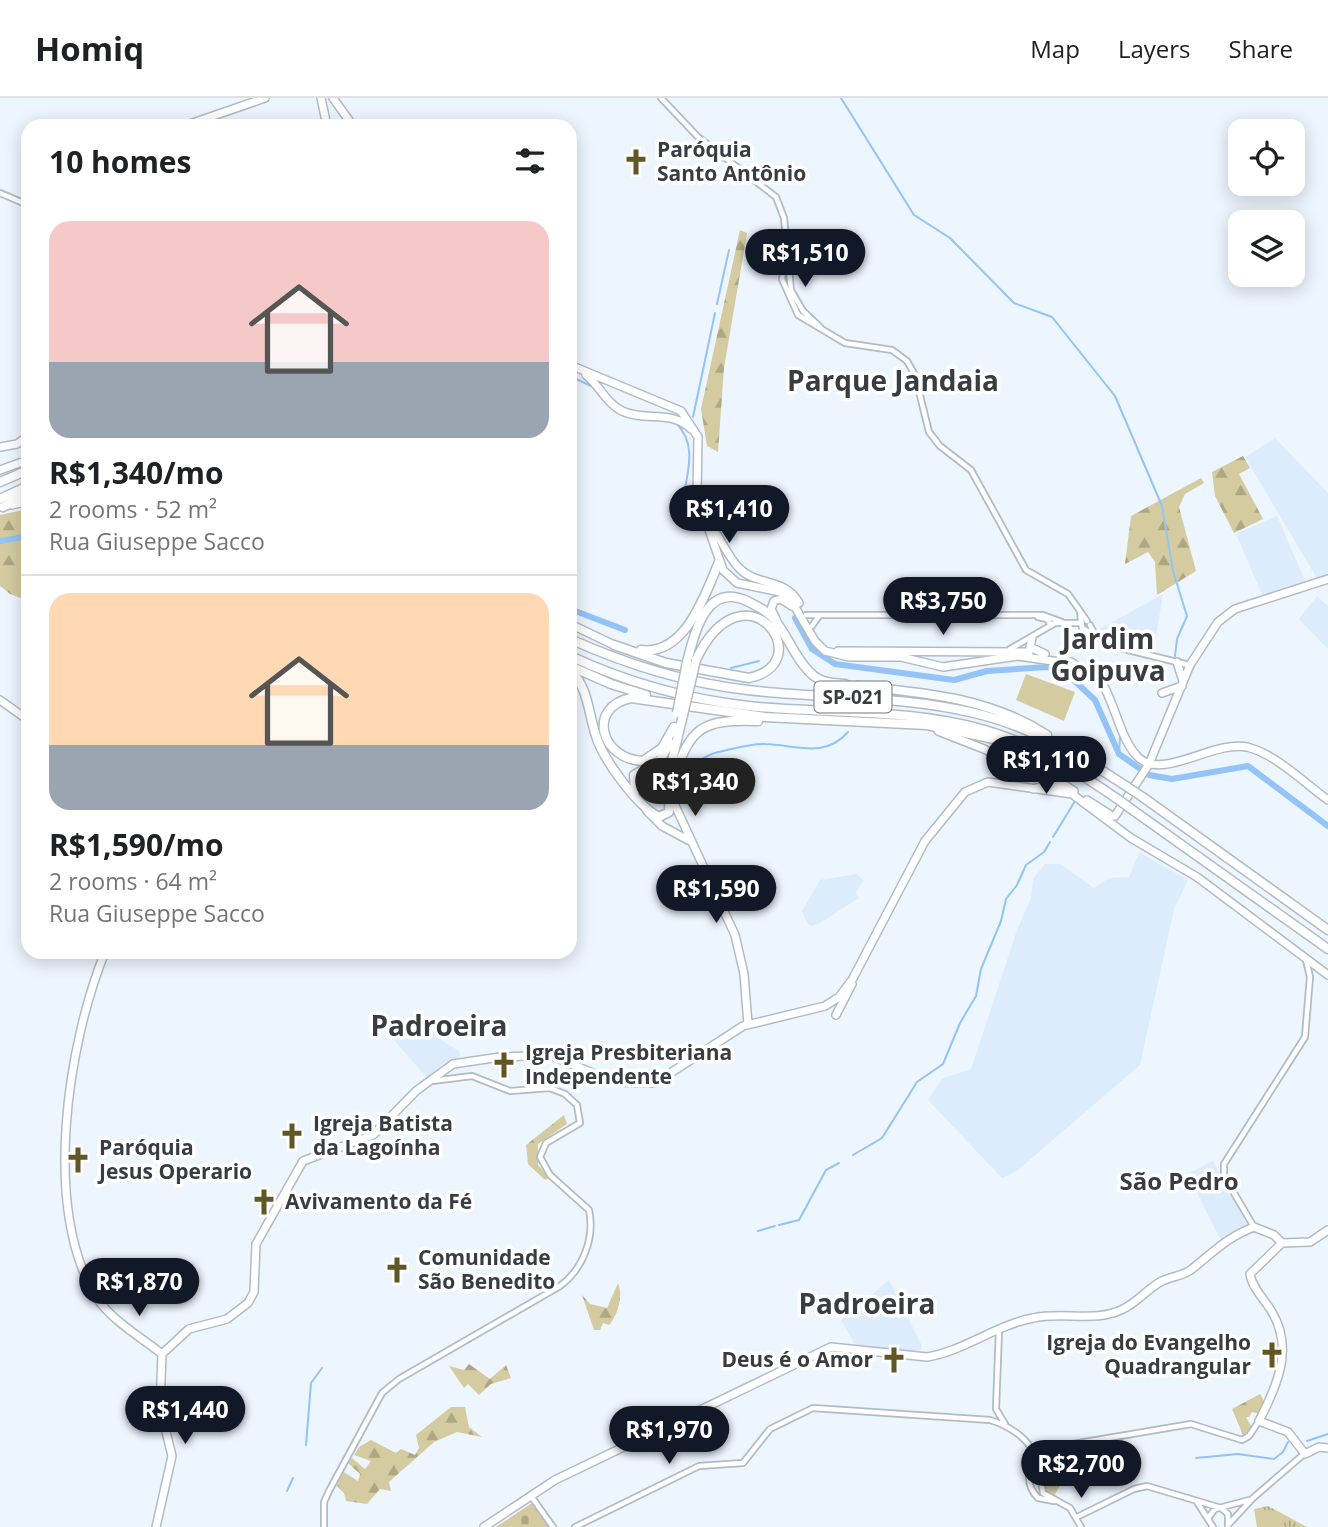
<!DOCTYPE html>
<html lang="en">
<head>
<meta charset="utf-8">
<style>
  :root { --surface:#fff; --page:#f6f6f6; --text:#202124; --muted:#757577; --line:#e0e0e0; --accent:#111827 }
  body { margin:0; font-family:"Open Sans",sans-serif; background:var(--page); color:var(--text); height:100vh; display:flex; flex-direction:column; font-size:26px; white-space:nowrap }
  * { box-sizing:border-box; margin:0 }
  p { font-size:23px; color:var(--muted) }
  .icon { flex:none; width:38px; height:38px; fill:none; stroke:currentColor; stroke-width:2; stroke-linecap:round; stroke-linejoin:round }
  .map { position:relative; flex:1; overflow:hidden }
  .sheet { position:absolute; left:21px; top:21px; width:556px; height:840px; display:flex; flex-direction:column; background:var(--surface); border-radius:21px; box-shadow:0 4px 18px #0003 }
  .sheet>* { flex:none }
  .controls { position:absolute; left:1228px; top:21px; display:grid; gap:14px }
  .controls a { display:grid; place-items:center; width:77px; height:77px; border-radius:14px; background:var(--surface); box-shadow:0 4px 18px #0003; font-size:35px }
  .price { position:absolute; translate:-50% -60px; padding:0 16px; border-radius:24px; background:var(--accent); color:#fff; font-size:23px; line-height:46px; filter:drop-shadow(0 2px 4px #0008) }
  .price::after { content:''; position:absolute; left:50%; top:42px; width:21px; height:16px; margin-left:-10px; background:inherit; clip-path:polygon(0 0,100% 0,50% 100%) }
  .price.current { background:#222; color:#fff }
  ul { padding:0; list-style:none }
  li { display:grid; align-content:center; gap:14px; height:371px; padding:0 28px }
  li+li { border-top:2px solid var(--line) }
  li span { display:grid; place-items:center; height:217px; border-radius:21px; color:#555 }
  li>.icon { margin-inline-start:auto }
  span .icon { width:126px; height:126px; fill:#fffc; stroke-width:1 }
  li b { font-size:30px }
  h2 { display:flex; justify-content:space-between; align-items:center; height:84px; padding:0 28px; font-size:30px }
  header { display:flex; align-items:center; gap:42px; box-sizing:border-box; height:98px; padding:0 35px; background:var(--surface); border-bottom:2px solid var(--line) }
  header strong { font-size:33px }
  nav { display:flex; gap:38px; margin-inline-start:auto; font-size:24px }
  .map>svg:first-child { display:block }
</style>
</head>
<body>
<header>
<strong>Homiq</strong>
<nav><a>Map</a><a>Layers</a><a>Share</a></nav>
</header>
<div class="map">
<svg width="1328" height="1429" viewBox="0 0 1328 1429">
  <defs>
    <pattern id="forest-firs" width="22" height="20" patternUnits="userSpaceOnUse" patternTransform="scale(1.75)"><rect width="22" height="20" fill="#d4cca0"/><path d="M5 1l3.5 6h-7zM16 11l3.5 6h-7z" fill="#ada784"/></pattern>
    <pattern id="cemetery-stones" width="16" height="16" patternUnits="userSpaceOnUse" patternTransform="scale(1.75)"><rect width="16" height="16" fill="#d4cca0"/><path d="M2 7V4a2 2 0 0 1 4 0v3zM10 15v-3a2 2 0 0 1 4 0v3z" fill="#ada784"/></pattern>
    <pattern id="park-tufts" width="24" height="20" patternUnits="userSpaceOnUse" patternTransform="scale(1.75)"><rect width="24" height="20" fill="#d4cca0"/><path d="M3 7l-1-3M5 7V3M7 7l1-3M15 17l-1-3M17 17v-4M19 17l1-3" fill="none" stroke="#ada784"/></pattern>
  </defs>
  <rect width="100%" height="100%" fill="#edf5fe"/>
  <path fill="#dcecfd" d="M1275,340l53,55v81l-10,6 -73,-123z
    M1277,418l29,67 -43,14 -27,-63z
    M1163,496l-10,60 -39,-10 -11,-6 1,-7 -6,-1z
    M1317,498l11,10v43l-29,-30z
    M1139,754l49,28 -14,29 -34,156 -122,105 -16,8 -74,-78 15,-22 28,-9 46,-139 14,-32 2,-19 12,-15h15l34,24 15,-10 20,-1z
    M857,776l6,6 -7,13 3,5 -39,25 -9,3 -4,-3 -5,-12 18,-31z
    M423,922l21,22 15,9 1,6 -18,7 -15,14 -34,-39 6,-11z
    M1213,1063l34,63 -26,17 -29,-59 -7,-2 -2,-4z
    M889,1182l33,66 -3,7 -63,-7 -15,-26z"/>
  <path fill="#d4cca0" d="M1026,576l49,18 -11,29 -48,-21z"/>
  <path fill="url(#forest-firs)" d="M740,132l7,3 -23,135 -6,84 -11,-6 -6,-37z
    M1243,358l7,12 -11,6 24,45 -29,14 -19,-37 -3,-24z
    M1201,380l3,5 -19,11 -6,13 17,64 -39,24 -2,-33 -7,-10 -23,12 6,-48z
    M28,411v92l-18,-7 -10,-8v-71z
    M564,1017l3,9 -29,20v21l11,13 -4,2 -17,-16 -2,-19z
    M618,1185c5,12 1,30 -9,42l-6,-2 -3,7h-6l-12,-35 8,9 17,4z
    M469,1266l21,15 16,-14 5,13 -20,6 -12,11 -11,-11 -4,4 -15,-22 15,4z
    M1260,1296l4,7 -5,13 -7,-2 -3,5h-3l6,11 -9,7 -11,-26z
    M451,1309h14l4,20 13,10 -25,-5 -23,10 -45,40 2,9 -11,-2 -13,15 -21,-3 -2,-8 -7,-7 5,-15 16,10 2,-7 -12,-11 4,-5 13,11 6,-8 -17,-6 5,-8 12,-7 25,13 5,-4 14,6 4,-7 -3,-13z"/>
  <path fill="url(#cemetery-stones)" d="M532,1405l17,24h-53z"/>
  <path fill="url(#park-tufts)" d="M1058,1352l10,21 -14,25 -11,-8 -2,-16 6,-16z
    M1268,1408l39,21h-50l-3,-18z"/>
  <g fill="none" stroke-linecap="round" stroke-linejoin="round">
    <path stroke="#93c4f5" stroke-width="2" d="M841,0l73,117 36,23 64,65 38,14 63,79 47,110 11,65 14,45 -10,23 -2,17
      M717,206l12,-54
      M570,278l21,10
      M693,319l22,-104
      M676,325c20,20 13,44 8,71
      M731,570l28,-7
      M1119,656l1,-17
      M685,672c11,-5 19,-15 33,-18 14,-3 34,-9 48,-8 29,1 59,15 82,-12
      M1053,739l22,-36
      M853,1057l29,-17 35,-56 26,-18 17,-41 16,-27 5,-27 20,-48 5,-22 11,-14 9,-20 18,-13 6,-10
      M779,1127l20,-5 27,-50 13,-7
      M758,1133l17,-5
      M1307,1343l21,-7
      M306,1347l5,-62 11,-15
      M1196,1360l42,-4 36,5 9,-7 5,-10
      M287,1393l6,-13"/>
    <path stroke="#93c4f5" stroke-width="6" d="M0,443l28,-5
      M570,511l55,21
      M795,520l17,31 23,15 119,16 33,-9 60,-4 18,5 30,28 24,54 30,21 23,4 76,-13 80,60"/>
    <g stroke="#b1bbc6" stroke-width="8">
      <path id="minor" d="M661,0l37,39 78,60 8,21 7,72 12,21 17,16
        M0,95l28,12
        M787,147l-5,34 16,36 47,28 47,7 15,11 8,14 14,57 11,14 31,24 55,100 42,24 19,27
        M1080,514l2,16 34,19 73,18
        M806,517h237l19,7
        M1038,519l9,2 4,6
        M1090,527l5,10
        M812,528l7,-10
        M1010,551l45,-26h27
        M1254,1129l-30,-51v-12l81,-127 5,-60 -4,-17
        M999,1232l-3,79 9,15
        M1032,1349l17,1 142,-24 51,16 7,-4 10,-15
        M1041,1351c-12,15 -18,34 -3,49l16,3
        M1048,1351l-9,20 4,24 27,15 11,19
        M531,1398l22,31
        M1197,1404l16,25
        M1077,1419l57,-28 13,-3 74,22 7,6v13
        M1208,1420l7,-9 34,-9
        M1229,1426l24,-26 51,-44
        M324,1429v-25l5,-11 53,-98 17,-14 161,-93c23,-17 35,-48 29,-76l-39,-35 -10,-18 6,-14 34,-20 -3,-18 -12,-11 -15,-6 -40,3 -38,-15 -40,5
        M575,1429l124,-61 44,-3 27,-34 43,-21 177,12c17,5 40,18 45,37"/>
    </g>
    <g stroke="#b1bbc6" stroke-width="10">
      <path id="major" d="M321,0l6,28
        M333,0l20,28
        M184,28l81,-28
        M570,267l111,46 17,26 -1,58 26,75 14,13 43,9 9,5 26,44 10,10 24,6h52l42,10 75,-11 56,8
        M586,277c14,11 20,28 36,36 23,11 49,-2 69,18
        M0,349l17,-3 11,-8
        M0,372l28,-10
        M12,407l16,-4
        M712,429c9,12 16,30 27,41 18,19 46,9 60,35
        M776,521l-5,-10 3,-8 7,-2 11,7
        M570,526l44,21
        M1032,540l-2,9 15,7
        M838,553l191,1
        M1071,564l31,21
        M1177,564l6,19
        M1101,583c14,22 20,61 38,77 25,22 75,-18 108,-11 29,7 57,36 81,53
        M1162,595l20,-7
        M0,602l28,20
        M938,633l46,18 88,45 59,44 66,39 131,98
        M1033,691l27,-7 14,9
        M1087,702l22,14
        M673,703l62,134 9,39 4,50
        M647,713l15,15 26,14
        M1102,718h13l34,-52 41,-99 28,-43 17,-13 93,-30
        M105,854c-37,91 -64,259 -8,346 15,23 44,39 65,56
        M836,917l16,-31
        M1328,1132l-18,12 -28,1 -32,31c2,14 15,26 22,38 22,37 5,74 -13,109l29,11 17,22 14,-7 9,1
        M162,1256l27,-25 38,-10 21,-16 6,-11 2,-48 47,-83 70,-26 43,-44 37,-27 47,-7 50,-2 64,27 41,1 88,-57 82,-20 14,-9 13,-17 73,-139 40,-49 23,-10 84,12
        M156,1429l16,-71 -12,-49 2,-53
        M484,1429l71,-47 276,-133 96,10c37,-6 69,-32 106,-39 30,-7 63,5 90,-9 15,-7 25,-21 39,-28 10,-5 22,-5 30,-12 20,-16 37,-33 62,-42l20,8 8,8"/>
    </g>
    <g stroke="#b1bbc6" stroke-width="11">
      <path id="highway" d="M0,384l28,-12
        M0,401l28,-13
        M3,409l25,-13
        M570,541c58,26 115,44 178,51 75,9 152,5 226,23 56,13 105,42 152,73
        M614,547l52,18 83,15c73,-16 -5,-120 -53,-18
        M641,552c44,6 64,-55 78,-88
        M570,558c56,26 116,43 178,50 79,8 160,2 237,24 49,14 90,40 131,68
        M687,564c8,-30 19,-80 60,-61 11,6 23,11 30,22 12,16 21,40 37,53 9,7 21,7 31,8
        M570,568l41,18 35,11
        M570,572c19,18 18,43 26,66 7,23 41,70 63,81l10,-5 1,-43 13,-54
        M857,588c68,7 131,11 190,49
        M674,629l-12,21 -19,13c-43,-2 -56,-54 -12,-63l134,19 162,8 72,15
        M673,683c17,-54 28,-62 85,-60
        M635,693l-1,-16 26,-15 10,-17
        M1144,700l184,132
        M1134,713l194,138"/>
    </g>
    <use href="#minor" stroke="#fff" stroke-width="4.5"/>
    <use href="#major" stroke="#fff" stroke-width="7"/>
    <use href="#highway" stroke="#fff" stroke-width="8"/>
    <g stroke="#b1bbc6" stroke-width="11" stroke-linecap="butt">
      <path id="highway-bridge" d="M677,615l10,-51
        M683,617l13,-55
        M1126,688l18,12
        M1116,700l18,13"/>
    </g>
    <use href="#highway-bridge" stroke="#fff" stroke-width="8"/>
  </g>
  <defs>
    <g id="church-bare" transform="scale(2.1)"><path d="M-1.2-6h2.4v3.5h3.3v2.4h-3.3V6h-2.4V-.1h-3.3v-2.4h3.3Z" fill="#615724" stroke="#fff" stroke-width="2.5" paint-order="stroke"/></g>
  </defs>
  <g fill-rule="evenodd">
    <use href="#church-bare" x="636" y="64"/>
    <use href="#church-bare" x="504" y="967"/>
    <use href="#church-bare" x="292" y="1038"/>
    <use href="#church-bare" x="78" y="1062"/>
    <use href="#church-bare" x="264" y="1104"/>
    <use href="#church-bare" x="397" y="1172"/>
    <use href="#church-bare" x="1272" y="1257"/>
    <use href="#church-bare" x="894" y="1262"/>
  </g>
  <g text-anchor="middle" stroke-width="7" stroke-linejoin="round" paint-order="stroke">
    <rect fill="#fff" stroke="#74777b" stroke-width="2" x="814.5" y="583.5" width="77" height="31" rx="5"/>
    <g font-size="19" font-weight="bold" fill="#393d42">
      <text x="853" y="606">SP-021</text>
    </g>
    <g font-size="21" font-weight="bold" fill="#393d42" stroke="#fff" text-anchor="start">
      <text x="657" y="59">Paróquia<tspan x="657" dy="24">Santo Antônio</tspan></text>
      <text x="525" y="962">Igreja Presbiteriana<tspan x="525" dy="24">Independente</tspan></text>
      <text x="313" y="1033">Igreja Batista<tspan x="313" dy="24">da Lagoínha</tspan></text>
      <text x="99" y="1057">Paróquia<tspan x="99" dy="24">Jesus Operario</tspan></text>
      <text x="285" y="1111">Avivamento da Fé</text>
      <text x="418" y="1167">Comunidade<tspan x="418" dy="24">São Benedito</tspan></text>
      <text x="1251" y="1252" text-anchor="end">Igreja do Evangelho<tspan x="1251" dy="24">Quadrangular</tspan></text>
      <text x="873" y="1269" text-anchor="end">Deus é o Amor</text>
    </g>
    <g font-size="24" font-weight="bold" fill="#393d42" stroke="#fff">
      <text x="1179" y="1092">São Pedro</text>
    </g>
    <g font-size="28" font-weight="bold" fill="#393d42" stroke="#fff">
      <text x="893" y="293">Parque Jandaia</text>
      <text x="1108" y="551">Jardim<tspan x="1108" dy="32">Goipuva</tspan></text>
      <text x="439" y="938">Padroeira</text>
      <text x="867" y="1216">Padroeira</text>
    </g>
  </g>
</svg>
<div class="controls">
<a><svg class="icon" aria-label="locate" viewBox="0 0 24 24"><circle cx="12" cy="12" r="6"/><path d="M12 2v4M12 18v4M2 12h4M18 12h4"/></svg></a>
<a><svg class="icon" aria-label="layers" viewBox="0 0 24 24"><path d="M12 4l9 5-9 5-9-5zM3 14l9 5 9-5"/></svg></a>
</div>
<b class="price" style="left:805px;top:191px">R$1,510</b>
<b class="price" style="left:729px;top:447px">R$1,410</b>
<b class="price" style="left:943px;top:539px">R$3,750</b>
<b class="price" style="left:1046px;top:698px">R$1,110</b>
<b class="price current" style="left:695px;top:720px">R$1,340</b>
<b class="price" style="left:716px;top:827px">R$1,590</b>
<b class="price" style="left:139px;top:1220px">R$1,870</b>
<b class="price" style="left:185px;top:1348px">R$1,440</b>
<b class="price" style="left:669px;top:1368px">R$1,970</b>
<b class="price" style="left:1081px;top:1402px">R$2,700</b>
<section class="sheet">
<h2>10 homes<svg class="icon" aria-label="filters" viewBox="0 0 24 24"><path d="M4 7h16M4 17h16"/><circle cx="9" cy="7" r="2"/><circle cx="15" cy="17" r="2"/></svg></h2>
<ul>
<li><span style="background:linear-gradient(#f6c9c9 65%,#9aa5b1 0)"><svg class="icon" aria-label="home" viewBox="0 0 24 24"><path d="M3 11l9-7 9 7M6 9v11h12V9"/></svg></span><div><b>R$1,340/mo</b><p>2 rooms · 52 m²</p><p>Rua Giuseppe Sacco</p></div></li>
<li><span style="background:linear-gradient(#ffd9b3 70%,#9aa5b1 0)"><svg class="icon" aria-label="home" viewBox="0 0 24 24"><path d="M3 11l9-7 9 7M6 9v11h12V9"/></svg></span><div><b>R$1,590/mo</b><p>2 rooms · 64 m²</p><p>Rua Giuseppe Sacco</p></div></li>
</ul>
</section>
</div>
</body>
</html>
